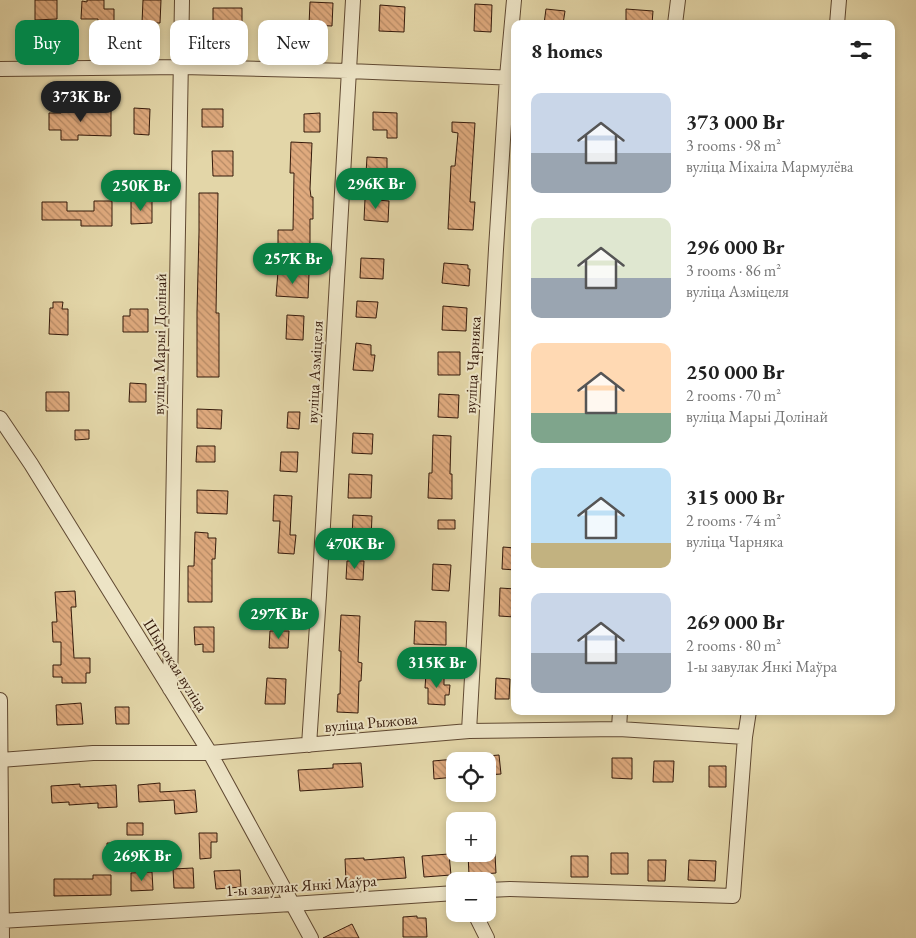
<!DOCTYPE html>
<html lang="en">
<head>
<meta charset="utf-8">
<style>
  :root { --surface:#fff; --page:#f6f6f6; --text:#222; --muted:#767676; --accent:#0b8043 }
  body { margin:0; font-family:"EB Garamond",serif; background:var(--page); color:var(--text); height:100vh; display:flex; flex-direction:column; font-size:19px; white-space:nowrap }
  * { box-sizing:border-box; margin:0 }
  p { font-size:16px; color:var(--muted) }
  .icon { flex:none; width:28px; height:28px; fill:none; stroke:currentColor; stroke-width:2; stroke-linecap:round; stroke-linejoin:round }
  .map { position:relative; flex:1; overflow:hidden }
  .side { position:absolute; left:511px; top:20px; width:384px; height:695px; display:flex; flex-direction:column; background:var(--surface); border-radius:10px; box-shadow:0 2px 8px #0003 }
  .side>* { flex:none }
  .banner { position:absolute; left:15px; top:20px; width:421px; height:45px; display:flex; gap:10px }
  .buttons { position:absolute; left:446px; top:752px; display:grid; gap:10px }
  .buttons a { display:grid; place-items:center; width:50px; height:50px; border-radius:10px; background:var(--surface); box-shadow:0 2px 8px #0003; font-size:25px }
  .price { position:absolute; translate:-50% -42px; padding:0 11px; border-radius:18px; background:var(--accent); color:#fff; font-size:16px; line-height:32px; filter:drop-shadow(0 1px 2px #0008) }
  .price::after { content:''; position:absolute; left:50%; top:30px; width:15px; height:11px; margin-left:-8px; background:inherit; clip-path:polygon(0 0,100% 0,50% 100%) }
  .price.selected { background:#222; color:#fff }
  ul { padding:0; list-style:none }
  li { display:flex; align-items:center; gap:15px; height:125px; padding:0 20px }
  li span { display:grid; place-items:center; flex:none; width:140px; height:100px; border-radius:10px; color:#555 }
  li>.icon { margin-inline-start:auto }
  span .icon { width:60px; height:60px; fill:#fffc; stroke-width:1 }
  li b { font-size:21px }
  h2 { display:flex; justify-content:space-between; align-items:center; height:60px; padding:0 20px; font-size:21px }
  .tag { padding:0 18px; border-radius:10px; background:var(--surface); box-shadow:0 2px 8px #0003; font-size:18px; line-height:45px }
  .tag.selected { background:var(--accent); color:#fff }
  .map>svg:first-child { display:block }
</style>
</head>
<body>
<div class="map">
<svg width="916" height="938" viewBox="0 0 916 938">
  <defs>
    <pattern id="building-back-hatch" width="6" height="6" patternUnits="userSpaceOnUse" patternTransform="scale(1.25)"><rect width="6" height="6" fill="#dfaa7e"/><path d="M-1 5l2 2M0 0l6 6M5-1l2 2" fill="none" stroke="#b68a65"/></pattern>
  </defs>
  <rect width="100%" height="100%" fill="#e3d6a8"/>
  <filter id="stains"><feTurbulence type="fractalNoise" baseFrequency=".004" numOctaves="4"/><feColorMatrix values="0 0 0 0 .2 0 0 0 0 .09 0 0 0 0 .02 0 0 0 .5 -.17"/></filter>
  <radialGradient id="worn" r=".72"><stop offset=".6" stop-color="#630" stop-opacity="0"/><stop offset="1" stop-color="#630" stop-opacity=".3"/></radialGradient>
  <path fill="url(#building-back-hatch)" stroke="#351a0b" d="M35,0h22v19l-22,1z
    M87,0h17v9h10v14h-16v-4h-17l1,-18 5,1z
    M143,0h18l-1,23h-18z
    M310,2l23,1 -1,23 -23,-1z
    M475,4l17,1 -1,27 -17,-1z
    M380,5l25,2 -1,25 -25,-1z
    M213,8h29v19l-29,-1z
    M546,9l19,2 -2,13h-19z
    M626,9l27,2 -1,13h-26z
    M62,107h16v2l33,1v26l-33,-1v5h-17v-10h-12v-17h12z
    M134,108l16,1 -1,26 -15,-1z
    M202,109h21v18h-21z
    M373,112l24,1v25h-10v-8h-14z
    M320,113v19h-16v-18z
    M452,122l23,1 -5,79h5l-2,28 -25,-1 3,-63h4l3,-33 -6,-1z
    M291,142l21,1 -2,46 1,8h2v22h-3v33l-32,-1v-21h15l1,-57h-4z
    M212,151h21v25h-20z
    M367,157l20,1v17l-21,-1z
    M199,193h19l-2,120h3v64h-22v-65l2,-80z
    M365,199l24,2 -1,21 -24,-2z
    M131,200h21v23l-21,1z
    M94,201h18v25h-31v-6h-39v-18h25v9h27z
    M361,258l23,1 -1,20 -23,-1z
    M444,263l24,2v4h2l-1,17 -27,-3z
    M278,272l31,2 -1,24 -32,-2z
    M357,301l21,1 -2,16 -20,-1z
    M53,302h10l-1,7h6v26l-19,-1 1,-26h3z
    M443,306l24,2 -1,23 -24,-1z
    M130,309h18v23h-25v-16h7z
    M287,315l17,1 -1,24 -17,-1z
    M356,343l15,2v10h4l-2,16 -20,-1z
    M438,352h22v23h-22z
    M130,383l16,1v18h-17z
    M46,392h23v19h-23z
    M439,394l20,1 -1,23 -20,-1z
    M197,409l25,1 -1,19 -24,-1z
    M288,412h12l-1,17 -12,-1z
    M75,430h14v9l-14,1z
    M353,433l20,1 -1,20 -20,-1z
    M433,435l18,1 -1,38h2v25l-24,-1 1,-25h3z
    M197,446h18v16h-19z
    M281,452h17l-1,20 -17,-1z
    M349,474l23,1 -1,23h-23z
    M197,490l31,1 -1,23 -30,-1z
    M274,495l18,1 -2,39h6l-2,19 -16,-1 2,-32h-7z
    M353,515l19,1 -1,22 -19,-1z
    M438,520h17v9h-17z
    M195,532l13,1v5h8l-1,21h-3v43h-24v-36h6z
    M503,547l12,1v22l-13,-1z
    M347,561h17l-1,19 -17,-1z
    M433,564l18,1 -2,26 -17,-1z
    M500,588l15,1v28l-16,-1z
    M75,591l1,16h-5l3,51h16v15h-4v10h-24v-6h-9v-12h8v-23h-8l-1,-20h5l-2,-30z
    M341,615l19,1 -2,46 4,1 -1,18h-2l-1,32 -21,-1 1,-18h2l1,-43h-2z
    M415,621l31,1v23l-32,-1z
    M194,627h20v25h-11v-8l-8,1z
    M270,631h19l-1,17h-19z
    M426,673h18v12h6l-1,10h-4v10l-17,-1v-16h-3z
    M267,678l19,1 -1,25h-20z
    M496,678l14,1 -1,20h-14z
    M81,703l2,21 -26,1 -1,-20z
    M115,707h14v17h-13z
    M499,755l2,19 -13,1v-19z
    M612,758h20v21l-20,-1z
    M455,759v18l-21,2 -1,-18z
    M654,761h20l-1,21h-20z
    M361,763l2,24 -63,4 -2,-21 35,-2v-4z
    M709,766h17v21h-17z
    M160,783v9l35,-2 2,22 -22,2 -1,-14 -35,2 -1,-17z
    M80,784v3l36,-2 1,22 -19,1v-5l-29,2v-3l-17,1 -1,-17z
    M127,823h16v12h-16z
    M199,833h18v9h-6v16l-11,1z
    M107,843h12v22h-12z
    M611,853h17v21h-17z
    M449,854l2,21 -27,2 -2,-21z
    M468,854h27l1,19 -27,2z
    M571,856h17v21h-17z
    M404,857l2,21 -60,4 -1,-23 19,-1v2z
    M648,860h18l-1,21h-17z
    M689,860l27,1 -1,20 -27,-1z
    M193,868l1,20h-20l-1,-19z
    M240,870l1,17 -25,2 -2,-18z
    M152,872l1,18 -22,1v-18z
    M93,875h18v20l-57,1v-17h39z
    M417,916v2h9l1,19h-24v-20z
    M352,924l7,14h-36z"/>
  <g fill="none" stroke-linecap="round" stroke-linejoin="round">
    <g stroke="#604932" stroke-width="16">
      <path id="minor" d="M675,24l3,-24
        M837,24l2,-24
        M0,69l182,-2 167,4 166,7
        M0,418l31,46 179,289 101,185
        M170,689l12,-689
        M0,700l2,238
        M619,729l1,-18
        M469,731l27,-482 11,-172 7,-77
        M309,745l10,-150 34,-595
        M0,760l93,-7h117l259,-22 150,-2 126,8
        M488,890l22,-1 223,7 12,-159 4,-26
        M475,914l12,24
        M0,921l292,-17 163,-11"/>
    </g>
    <use href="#minor" stroke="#ede4c6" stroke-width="14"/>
  </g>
  <g text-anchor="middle" stroke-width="4" stroke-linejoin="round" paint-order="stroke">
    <g font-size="16" fill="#351a0b" stroke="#ede4c6">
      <text transform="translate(159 344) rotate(-89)" y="6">вуліца Марыі Долінай</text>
      <text transform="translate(472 365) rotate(-87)" y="6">вуліца Чарняка</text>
      <text transform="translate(314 372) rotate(-87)" y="6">вуліца Азміцеля</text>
      <text transform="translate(176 665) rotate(58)" y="6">Шырокая вуліца</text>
      <text transform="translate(371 722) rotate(-5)" y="6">вуліца Рыжова</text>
      <text transform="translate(301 885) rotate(-4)" y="6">1-ы завулак Янкі Маўра</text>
    </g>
  </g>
  <rect width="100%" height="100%" filter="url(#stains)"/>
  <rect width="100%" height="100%" fill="url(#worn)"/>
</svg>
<div class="buttons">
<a><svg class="icon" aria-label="locate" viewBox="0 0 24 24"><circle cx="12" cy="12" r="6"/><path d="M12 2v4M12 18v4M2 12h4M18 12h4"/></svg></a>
<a>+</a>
<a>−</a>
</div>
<b class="price selected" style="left:81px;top:123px">373K Br</b>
<b class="price" style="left:376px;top:210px">296K Br</b>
<b class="price" style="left:141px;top:212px">250K Br</b>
<b class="price" style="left:293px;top:285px">257K Br</b>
<b class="price" style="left:355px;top:570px">470K Br</b>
<b class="price" style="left:279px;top:640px">297K Br</b>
<b class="price" style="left:437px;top:689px">315K Br</b>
<b class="price" style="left:142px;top:882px">269K Br</b>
<div class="banner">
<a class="tag selected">Buy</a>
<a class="tag">Rent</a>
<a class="tag">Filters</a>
<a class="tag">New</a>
</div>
<section class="side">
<h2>8 homes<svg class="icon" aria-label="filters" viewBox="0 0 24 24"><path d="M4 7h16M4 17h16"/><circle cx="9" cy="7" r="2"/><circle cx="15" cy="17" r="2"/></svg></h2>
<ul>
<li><span style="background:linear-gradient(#c9d6e8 60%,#9aa5b1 0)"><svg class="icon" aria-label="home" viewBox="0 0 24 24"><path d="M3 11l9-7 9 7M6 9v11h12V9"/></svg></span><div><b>373 000 Br</b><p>3 rooms · 98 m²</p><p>вуліца Міхаіла Мармулёва</p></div></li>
<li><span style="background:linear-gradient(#dfe7d0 60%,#9aa5b1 0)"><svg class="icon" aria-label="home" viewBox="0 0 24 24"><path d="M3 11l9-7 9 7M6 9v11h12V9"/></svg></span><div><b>296 000 Br</b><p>3 rooms · 86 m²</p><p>вуліца Азміцеля</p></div></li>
<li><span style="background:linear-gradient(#ffd9b3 70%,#7fa58c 0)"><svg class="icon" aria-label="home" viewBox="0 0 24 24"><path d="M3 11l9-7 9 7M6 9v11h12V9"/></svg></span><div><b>250 000 Br</b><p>2 rooms · 70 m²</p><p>вуліца Марыі Долінай</p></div></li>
<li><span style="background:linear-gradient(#bfe0f5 75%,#c2b280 0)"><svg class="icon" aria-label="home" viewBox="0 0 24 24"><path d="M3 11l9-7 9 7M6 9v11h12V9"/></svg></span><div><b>315 000 Br</b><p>2 rooms · 74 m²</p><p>вуліца Чарняка</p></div></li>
<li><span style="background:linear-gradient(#c9d6e8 60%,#9aa5b1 0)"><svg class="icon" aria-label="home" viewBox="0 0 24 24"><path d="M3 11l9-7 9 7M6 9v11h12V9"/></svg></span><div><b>269 000 Br</b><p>2 rooms · 80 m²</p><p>1-ы завулак Янкі Маўра</p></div></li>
</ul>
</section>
</div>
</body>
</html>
